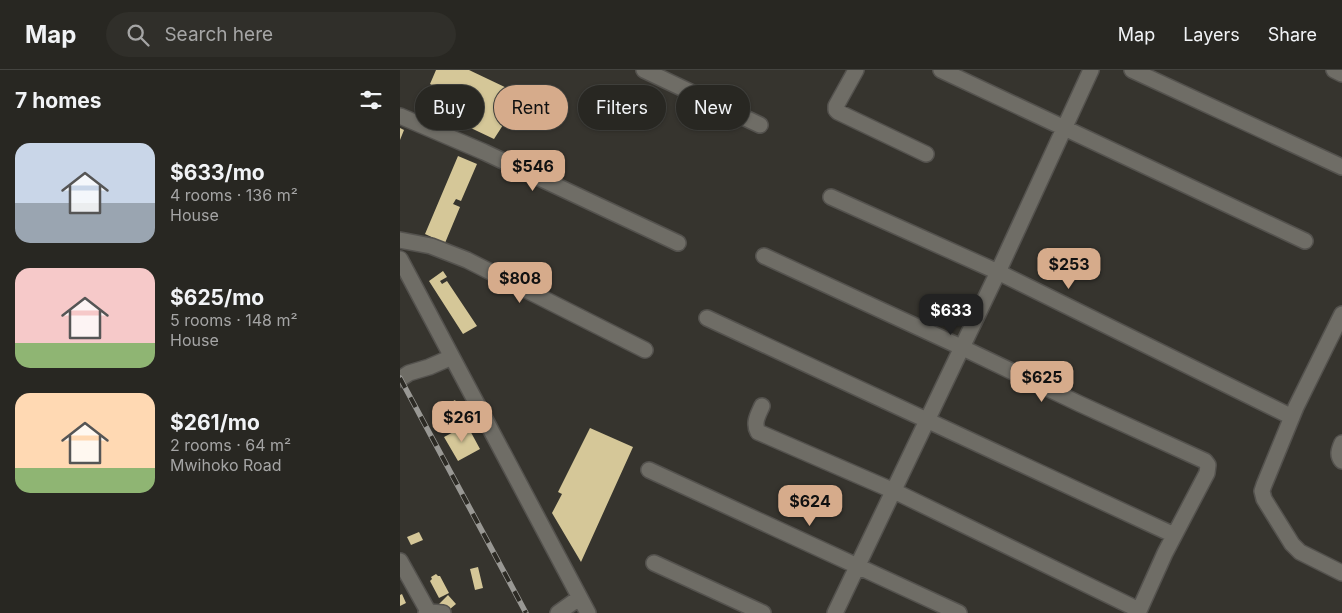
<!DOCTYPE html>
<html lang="en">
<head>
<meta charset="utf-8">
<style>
  :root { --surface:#282722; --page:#302f2a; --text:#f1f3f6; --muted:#a5a5a5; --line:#444440; --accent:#d6ab8b }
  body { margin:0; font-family:Inter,sans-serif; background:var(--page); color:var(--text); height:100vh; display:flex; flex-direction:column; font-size:19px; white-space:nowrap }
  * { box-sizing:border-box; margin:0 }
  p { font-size:16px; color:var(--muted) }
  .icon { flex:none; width:28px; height:28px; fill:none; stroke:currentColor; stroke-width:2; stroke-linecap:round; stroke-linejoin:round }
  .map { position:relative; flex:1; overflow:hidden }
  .panel { display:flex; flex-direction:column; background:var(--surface); width:400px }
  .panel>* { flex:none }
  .guide { position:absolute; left:15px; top:15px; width:475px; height:45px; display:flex; gap:10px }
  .price { position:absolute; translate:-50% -42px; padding:0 11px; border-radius:10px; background:var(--accent); color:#111; font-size:16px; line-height:32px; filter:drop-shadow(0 1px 2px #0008) }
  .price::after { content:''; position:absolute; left:50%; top:30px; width:15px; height:11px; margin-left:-8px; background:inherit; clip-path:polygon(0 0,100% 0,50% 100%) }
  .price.active { background:#222; color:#fff }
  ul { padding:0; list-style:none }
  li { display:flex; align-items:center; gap:15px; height:125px; padding:0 15px }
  li span { display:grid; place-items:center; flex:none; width:140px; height:100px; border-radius:15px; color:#555 }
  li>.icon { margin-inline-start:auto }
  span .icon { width:60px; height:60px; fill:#fffc; stroke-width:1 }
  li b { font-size:21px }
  h2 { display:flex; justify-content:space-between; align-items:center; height:60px; padding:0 15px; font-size:21px }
  .chip { padding:0 18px; border-radius:22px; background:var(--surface); box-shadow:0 1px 4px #0004,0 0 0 1px var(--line); font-size:18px; line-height:45px }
  .chip.active { background:var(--accent); color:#111 }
  header { display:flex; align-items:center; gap:30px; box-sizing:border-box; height:70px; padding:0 25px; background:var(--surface); border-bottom:1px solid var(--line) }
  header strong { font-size:24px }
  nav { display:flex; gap:28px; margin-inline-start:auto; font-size:18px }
  .search { width:350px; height:45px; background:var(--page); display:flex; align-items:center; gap:12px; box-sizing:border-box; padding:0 18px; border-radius:28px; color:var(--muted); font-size:19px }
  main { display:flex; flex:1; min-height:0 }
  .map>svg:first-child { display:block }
</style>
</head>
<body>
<header>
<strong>Map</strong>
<div class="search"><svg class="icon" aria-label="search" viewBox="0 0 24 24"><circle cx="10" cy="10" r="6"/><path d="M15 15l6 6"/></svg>Search here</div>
<nav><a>Map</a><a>Layers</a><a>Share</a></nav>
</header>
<main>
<section class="panel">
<h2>7 homes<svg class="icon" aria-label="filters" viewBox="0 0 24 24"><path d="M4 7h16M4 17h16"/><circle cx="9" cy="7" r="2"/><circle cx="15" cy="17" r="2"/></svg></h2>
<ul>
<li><span style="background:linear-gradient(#c9d6e8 60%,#9aa5b1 0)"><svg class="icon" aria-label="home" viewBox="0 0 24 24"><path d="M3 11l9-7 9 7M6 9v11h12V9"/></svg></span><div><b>$633/mo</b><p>4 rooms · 136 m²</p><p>House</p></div></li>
<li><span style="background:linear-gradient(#f6c9c9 75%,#8fb573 0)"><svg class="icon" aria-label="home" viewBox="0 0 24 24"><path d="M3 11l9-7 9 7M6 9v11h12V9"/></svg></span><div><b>$625/mo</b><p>5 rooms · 148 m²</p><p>House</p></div></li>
<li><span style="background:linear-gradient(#ffd9b3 75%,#8fb573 0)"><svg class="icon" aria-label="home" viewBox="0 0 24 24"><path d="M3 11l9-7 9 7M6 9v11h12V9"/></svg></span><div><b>$261/mo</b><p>2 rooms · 64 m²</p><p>Mwihoko Road</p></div></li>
</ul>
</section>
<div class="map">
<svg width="942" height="543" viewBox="0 0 942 543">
  <rect width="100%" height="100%" fill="#36342e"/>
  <path fill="#d5c798" d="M36,0h33l46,22 -15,32 3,1 -9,14 -57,-27 4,-10 -10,-5 5,-10 -6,-3z
    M0,58l4,2 -4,10z
    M58,86l19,8 -16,37 -5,-2 -3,5 7,3 -15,36 -20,-9z
    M43,201l4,6 -7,4 2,3 5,-3 30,45 -14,8 -34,-53z
    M55,330l3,5 -7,5 -3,-6z
    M67,355l13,24 -22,12 -14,-24z
    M190,358l43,19 -52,115 -29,-49 10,-19 -4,-2z
    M19,462l4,8 -12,5 -4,-8z
    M78,497l5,21 -8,2 -5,-21z
    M36,504l2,2h2l9,17 -10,5 -9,-17 2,-2 -1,-2z
    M2,524l4,9 -6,3v-11z
    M48,525l8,9 -6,5 -2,-2 -4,4 -5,-7z"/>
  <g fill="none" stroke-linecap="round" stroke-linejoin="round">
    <g stroke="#54524e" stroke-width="18">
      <path id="minor" d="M244,0l116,55
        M456,0l-20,36v4l2,2 88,42
        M541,0l364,171
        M732,0l210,97
        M934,0l8,4
        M0,46l84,36 194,91
        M431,127l167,75 294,145
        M0,170l31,6 36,14 178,90
        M364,186l199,92 117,56 125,57 3,4 -1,8 -42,80 -27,60
        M0,189l188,354
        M942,244l-46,93 -32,78 -2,6 2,8 28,45 8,8 42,21
        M307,248l467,217
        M0,309l9,-6 20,-6 23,-10
        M362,336c-4,9 -9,17 -4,26l136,59 245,119
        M942,373c-3,7 -5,12 0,18
        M249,400l310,143
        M254,493l109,50
        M26,543l3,-1 14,1
        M158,543l21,-15
        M435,543l163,-341 93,-202"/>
    </g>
    <g stroke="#54524e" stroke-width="18">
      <path id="tertiary" d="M0,491l29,52"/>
    </g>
    <use href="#minor" stroke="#6f6d66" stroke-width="15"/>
    <use href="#tertiary" stroke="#6f6d66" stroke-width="15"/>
    <g stroke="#999894" stroke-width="5.5">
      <path id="rail" d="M0,308l126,235"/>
    </g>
    <use href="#rail" stroke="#2c2a24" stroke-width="4" stroke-dasharray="11" stroke-linecap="butt"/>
  </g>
</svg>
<b class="price" style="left:133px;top:122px">$546</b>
<b class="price" style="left:669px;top:220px">$253</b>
<b class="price" style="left:120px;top:234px">$808</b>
<b class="price active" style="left:551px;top:266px">$633</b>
<b class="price" style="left:642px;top:333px">$625</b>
<b class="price" style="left:62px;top:373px">$261</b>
<b class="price" style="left:410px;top:457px">$624</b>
<div class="guide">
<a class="chip">Buy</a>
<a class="chip active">Rent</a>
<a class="chip">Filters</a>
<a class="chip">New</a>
</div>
</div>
</main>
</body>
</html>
